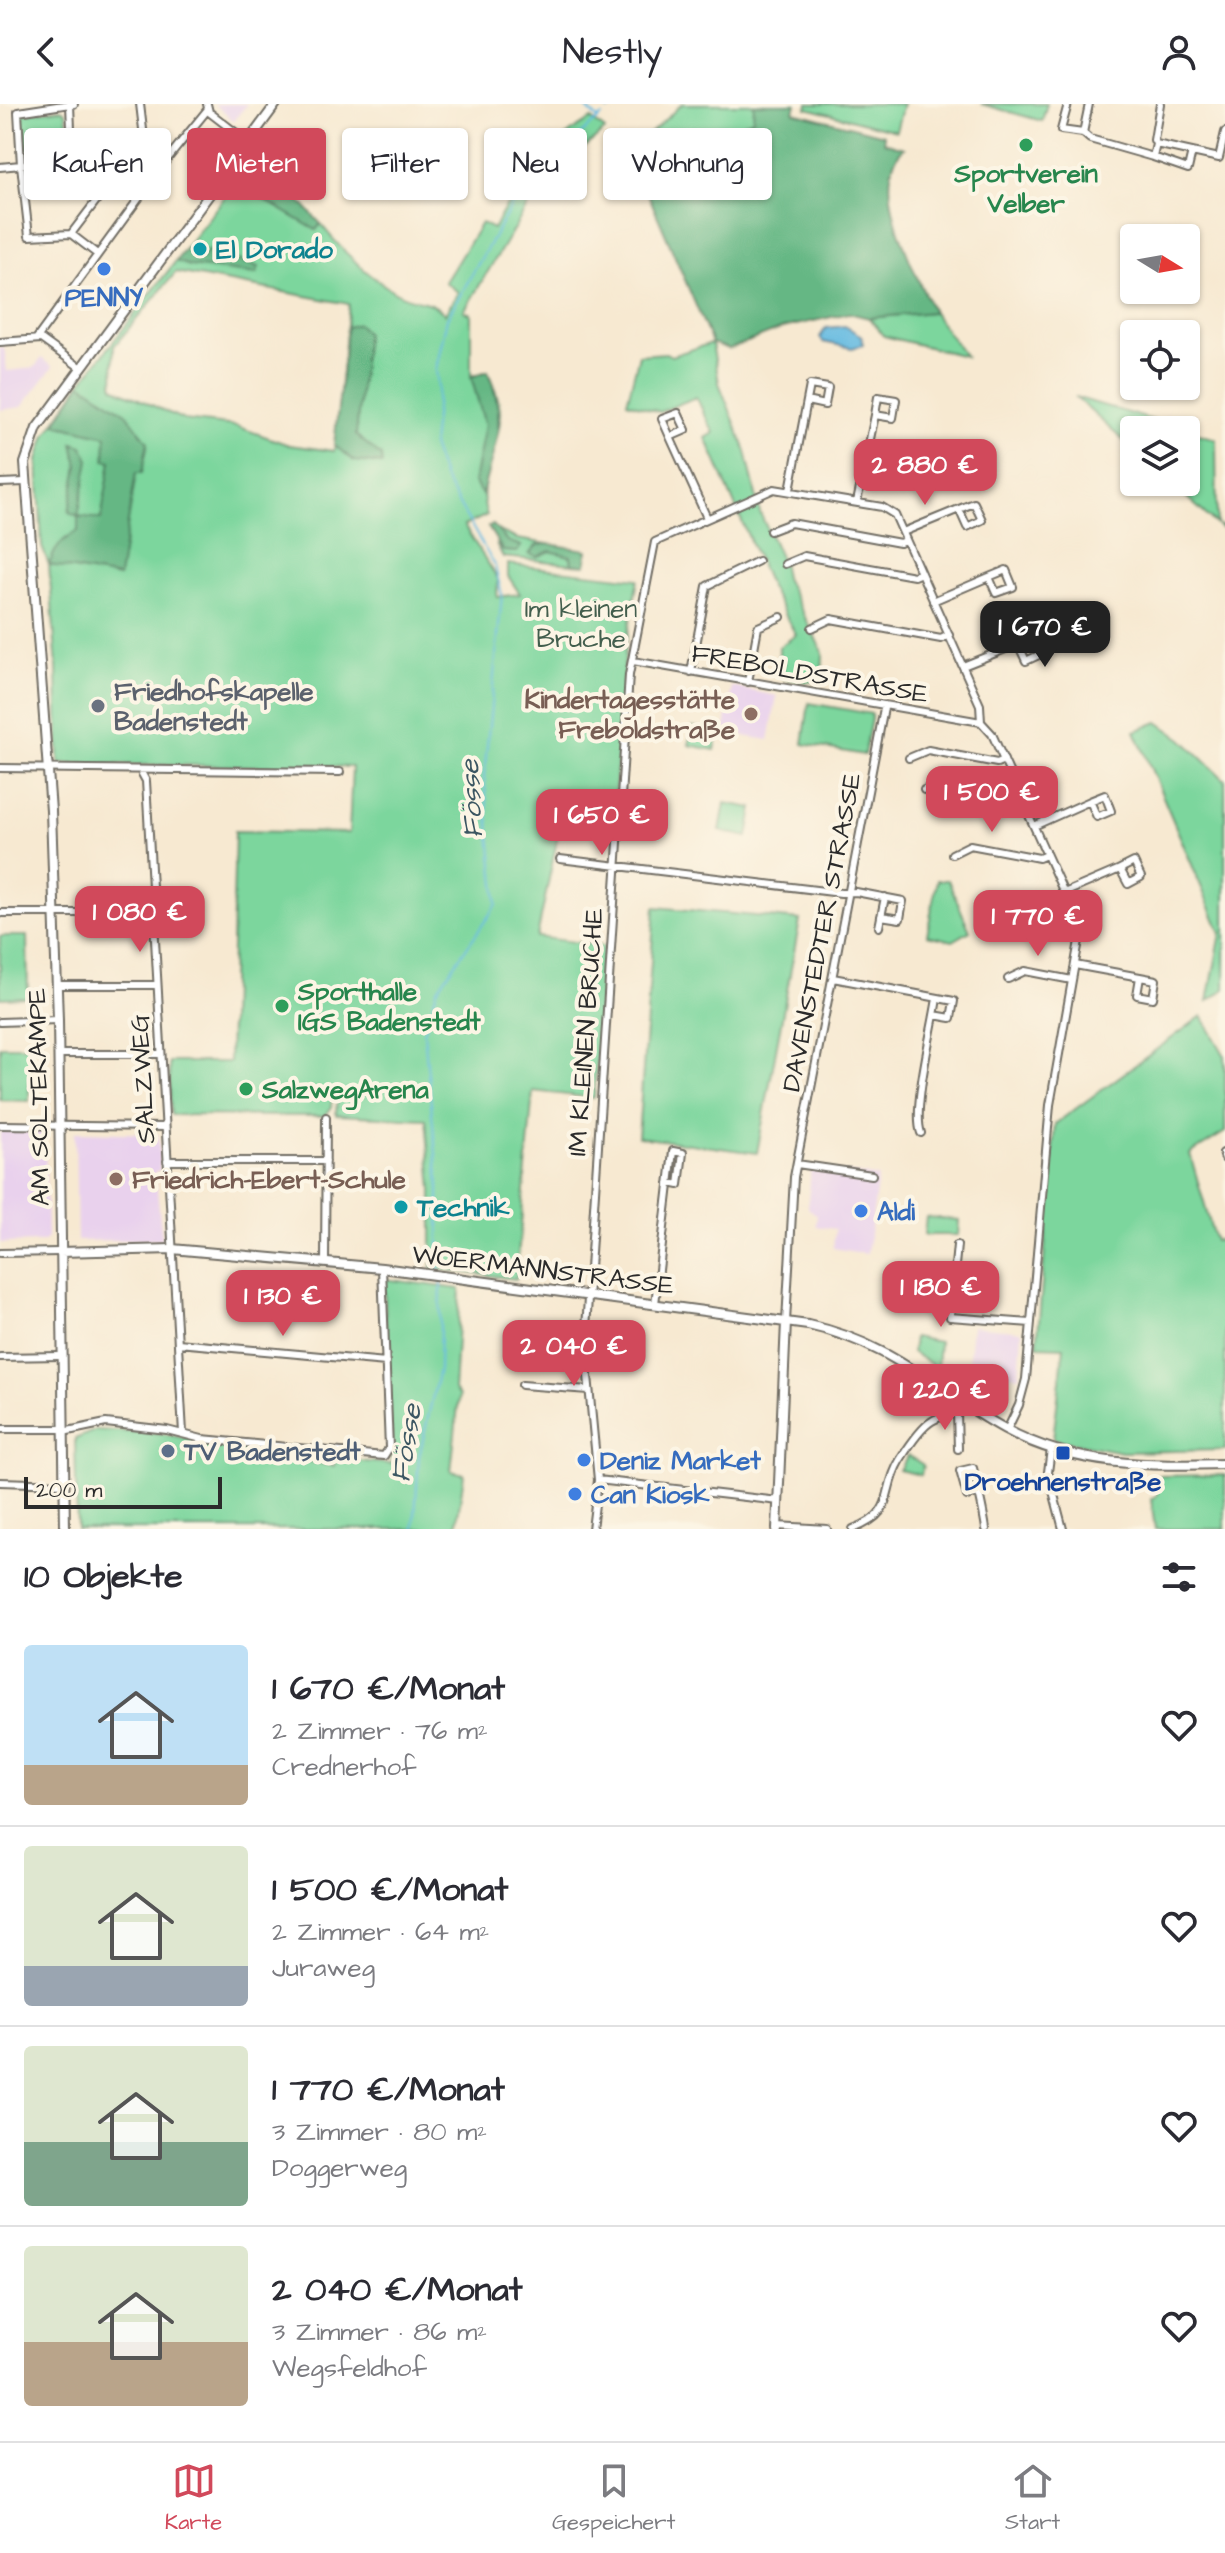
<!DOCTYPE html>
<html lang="de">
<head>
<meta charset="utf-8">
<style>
  :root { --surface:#fff; --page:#f7f7f7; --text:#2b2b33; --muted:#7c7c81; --line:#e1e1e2; --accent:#d1495b }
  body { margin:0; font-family:"Architects Daughter",sans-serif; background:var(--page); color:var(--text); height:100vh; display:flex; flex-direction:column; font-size:30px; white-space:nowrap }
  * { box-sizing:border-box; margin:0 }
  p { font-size:26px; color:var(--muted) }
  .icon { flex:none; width:44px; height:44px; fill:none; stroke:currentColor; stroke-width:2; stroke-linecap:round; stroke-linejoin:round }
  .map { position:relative; height:1425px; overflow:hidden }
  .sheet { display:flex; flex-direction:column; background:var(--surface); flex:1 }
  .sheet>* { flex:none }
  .guide { position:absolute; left:24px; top:24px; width:800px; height:72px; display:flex; gap:16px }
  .needle { width:52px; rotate:101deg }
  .controls { position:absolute; left:1120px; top:120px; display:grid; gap:16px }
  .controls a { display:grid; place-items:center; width:80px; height:80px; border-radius:8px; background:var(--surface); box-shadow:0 2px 6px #0004; font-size:40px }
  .scale { position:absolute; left:24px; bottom:20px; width:198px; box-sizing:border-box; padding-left:8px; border:4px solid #2b2b2b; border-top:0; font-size:22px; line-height:28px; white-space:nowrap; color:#2b2b2b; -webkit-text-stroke:6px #fcf5e5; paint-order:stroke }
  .price { position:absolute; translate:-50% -68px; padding:0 18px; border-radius:16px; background:var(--accent); color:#fff; font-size:26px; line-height:52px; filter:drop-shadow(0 2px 4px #0008) }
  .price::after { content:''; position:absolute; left:50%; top:48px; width:24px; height:18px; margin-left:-12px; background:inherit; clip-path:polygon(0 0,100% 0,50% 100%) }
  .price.active { background:#222; color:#fff }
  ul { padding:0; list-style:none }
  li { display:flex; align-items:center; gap:24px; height:200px; padding:0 24px }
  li+li { border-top:2px solid var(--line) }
  li span { display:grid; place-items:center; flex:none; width:224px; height:160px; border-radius:8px; color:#555 }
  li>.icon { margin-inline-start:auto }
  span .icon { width:96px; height:96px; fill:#fffc; stroke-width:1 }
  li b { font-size:34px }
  h2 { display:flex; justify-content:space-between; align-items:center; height:96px; padding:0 24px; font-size:34px }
  .chip { padding:0 28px; border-radius:8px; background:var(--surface); box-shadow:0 2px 6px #0004; font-size:28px; line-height:72px }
  .chip.active { background:var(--accent); color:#fff }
  header { display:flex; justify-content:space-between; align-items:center; height:104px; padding:0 24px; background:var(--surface); font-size:36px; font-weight:600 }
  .menu { display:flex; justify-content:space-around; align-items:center; height:112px; border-top:2px solid var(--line); background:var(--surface); font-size:22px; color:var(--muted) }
  .menu a { display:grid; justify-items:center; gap:4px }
  .menu .active { color:var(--accent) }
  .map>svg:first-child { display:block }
</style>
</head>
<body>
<header><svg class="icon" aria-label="back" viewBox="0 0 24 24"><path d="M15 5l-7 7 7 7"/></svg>Nestly<svg class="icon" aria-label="person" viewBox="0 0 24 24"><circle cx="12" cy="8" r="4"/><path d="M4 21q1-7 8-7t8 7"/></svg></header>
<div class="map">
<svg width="1225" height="1425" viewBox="0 0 1225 1425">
  <rect width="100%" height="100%" fill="#fcf5e5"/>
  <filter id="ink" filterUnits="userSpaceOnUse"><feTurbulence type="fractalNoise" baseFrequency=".0125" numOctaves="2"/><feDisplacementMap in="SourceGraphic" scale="16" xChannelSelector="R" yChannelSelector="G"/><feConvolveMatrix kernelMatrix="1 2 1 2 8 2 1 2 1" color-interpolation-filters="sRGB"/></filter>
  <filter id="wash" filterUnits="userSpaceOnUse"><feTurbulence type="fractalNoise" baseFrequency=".006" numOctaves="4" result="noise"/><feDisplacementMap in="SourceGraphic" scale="32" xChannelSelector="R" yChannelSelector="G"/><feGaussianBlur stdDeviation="1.8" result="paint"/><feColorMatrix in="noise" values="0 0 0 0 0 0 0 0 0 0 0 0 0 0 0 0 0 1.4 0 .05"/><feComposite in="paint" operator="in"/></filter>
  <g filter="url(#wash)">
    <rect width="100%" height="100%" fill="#f7e9d1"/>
    <path fill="#e9d1ed" d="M214,0h33l-13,17z
      M0,243h4l3,24 27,-3 8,-10 11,9 -31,40 -22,3z
      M732,583l45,9 -8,44 -45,-7z
      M0,1028h45l2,106 -3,4 -44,1z
      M75,1028l83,2 2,26 -1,11h-4l7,68 -85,2z
      M811,1064l67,9 -11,77 -34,-6 2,-19 -19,-3 1,-11 -9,-7z
      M972,1222l50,5 -3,45 -23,-2 1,-12 -28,-3z"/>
    <path fill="#7cd69d" stroke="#548064" stroke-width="2" fill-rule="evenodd" d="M682,0h72v15l-115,54 -11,-19z
      M808,0h95l-7,27 -89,-23z
      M981,0h66l-5,17z
      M61,5l5,3 2,16 -24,32 -15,1 -7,-7 -2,-40z
      M591,15l14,11 -66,57 -75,124 7,3v62l17,-5c6,17 14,32 12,50 -3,33 -25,63 -13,94l-23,11 34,53 -1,18 23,-3 -12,-18v-12l130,15 -12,65 -14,189 -53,-3 -22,107 67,9 -10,152 -61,-7 -17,188 -84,-11v-79l-6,-70 -90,-4 1,-19 -5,-1 -1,13 -6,8 -154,-1 -2,-53h60l6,-231 114,2 3,-66 -293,-3 -2,-96 -8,-103 -7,-18 -4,-87 8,-25 35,-52 95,-122 14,5 12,-7 -17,-10 54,-71 19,18 53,31 5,2 5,-5c19,25 47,52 74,68 18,11 35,6 50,22l13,-22 -13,-10 36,-59 12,6c25,-45 52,-84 98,-110zM176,168l173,32 -15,147 -45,-6 -53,-19 -52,-6 -71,-33 1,-41z
      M933,208l32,44 -81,-20 -15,-18z
      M712,239l7,40 27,68 14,62 22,48 3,17 38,75 -1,28 -18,1 -22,-4 3,-18 -6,-4v-9l17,-12 -26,-48 -64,-149 8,-5 -18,-36 -36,15 -33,-10 12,-47 27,-2 5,3z
      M1075,293l141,42 1,86 8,2v4l-8,-6 -47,-43h16v-52h-52v20z
      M497,426l20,9 31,5 -11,1v12l13,-6 21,5 1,8 -69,-7 -7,-13 7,7 14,1 4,-6 -14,-5z
      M809,599l63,11 -8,41 -61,-11z
      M1158,618l24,17 43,41v209l-17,12 13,-68 -86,-202z
      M693,623l25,5 -3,18 -26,-5z
      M725,699l28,5 -5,29 -28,-6z
      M937,776h11l22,51 -17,10 -26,-6z
      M655,803l145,13 -43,233 -119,-16z
      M0,832h27l1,61 -28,1z
      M1202,912l23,40v76l-35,22 25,87 10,-2v211l-103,2 -69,-13 11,-92 -27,-1 18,-222z
      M0,942h30l-1,55 -29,-1z
      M926,1113l33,3 -1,15h-34z
      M384,1175l76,10 -6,101 5,6 -8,75 13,3 -8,55h-379l-2,-90 21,-9 62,3 176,33 2,-7 56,5z
      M914,1233l25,5 -2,26 -25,-16z
      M908,1351l15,10 -2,10 -22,-5z
      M1225,1371v54h-70l-4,-30 6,-4 1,-19z"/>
    <path fill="#65b784" stroke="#487158" stroke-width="2" d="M754,0h42l-2,8 90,23v7l20,6c-38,34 13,128 29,164l-64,6 -20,-5 -66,15 -54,21 -17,-6 -73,-170 114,-54z
      M252,56l36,28 33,36 -5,6 -58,-34 -19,-18z
      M185,145l16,10 7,-9 51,17 -3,7 -66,-8 -14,-5z
      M358,220l8,9 -10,102 25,21 1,8 -28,-3 -20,-16 13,-118z
      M488,267c20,54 7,71 -6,124l-8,-13 11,-57 -14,-48z
      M81,279l46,31 21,28 -6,31h-6l-17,104 -70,-12c6,-17 13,-26 29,-34v-15l-9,-4 9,-46 -5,-23 9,3 7,14 -11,56 23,3 10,-58 -6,-1 1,-24 -51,-12z
      M493,421l14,16 14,5 -4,6 -14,-1 -15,-24z
      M548,440l39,6 -1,15 -14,-1 -1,-8 -21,-5 -13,6 -8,-3 8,-9z"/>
    <path fill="#64bae1" stroke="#487286" stroke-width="2" d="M845,222l17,10 1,9 -11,3 -29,-6 -3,-5 6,-9z"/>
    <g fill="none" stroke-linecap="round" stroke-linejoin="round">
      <path stroke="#64bae1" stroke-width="2" d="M582,0l16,15
        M608,7l8,-7
        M439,1167v-86l-15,-152 13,-43 60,-86 -13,-128 18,-181 -7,-29 -52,-89 -11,-32 6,-57 -2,-19 11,-51 73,-127 8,-12 74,-63
        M414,1425l5,-72 20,-88 2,-88"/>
    </g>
  </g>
  <g filter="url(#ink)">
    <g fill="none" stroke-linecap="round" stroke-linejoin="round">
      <g stroke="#726e65" stroke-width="10">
        <path id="minor" d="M70,0l-52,8 3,53 28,-5 22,-31 -1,-25h4
          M140,0l4,34 25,19
          M207,0l2,8 39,30
          M1068,0l-7,26 22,3
          M1083,29l7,6 63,18 3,-13 63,14 6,-26
          M1083,29l6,-29
          M1156,40l-2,-4 6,-36
          M1153,53l35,12 4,-17
          M0,63l21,-2 8,71 42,-2 26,20
          M71,130l73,-96
          M37,234l132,-181 39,-48
          M0,238l41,-3 40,29
          M670,333l-8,-18 16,-6 8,17 -16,7 37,81
          M0,379l25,-1
          M790,386l20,-105 18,3 -3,17 -18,-4
          M857,398l18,-87 18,3 3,-18 -18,-3 -3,18
          M770,427l21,-8 109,20 6,-3
          M903,428l56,-23 8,18 15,-7 -8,-17 -15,6
          M785,460l19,-8 110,20 7,-3
          M933,497l56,-24 7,16 17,-6 -7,-17 -17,7
          M812,524l19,-9 110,20 8,-4
          M633,557l348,61
          M963,562l55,-22 8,17 17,-8 -7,-16 -18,7
          M691,568l16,-86 51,-25
          M748,578l10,-55 23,-10
          M909,654l19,-8 69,13 7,-3
          M0,664l340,4
          M141,668l5,9 37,652
          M924,686l18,-7 69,13 7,-4
          M1034,722l56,-25 7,16 14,-6 -6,-16 -15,6
          M952,750l18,-9 69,13 7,-3
          M560,755l281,34 15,-1 47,9 -3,18 -19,-3
          M1064,789l56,-24 8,15 13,-7 -7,-15 -14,7
          M0,809h153
          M981,813l18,-8 67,12 9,-4
          M879,823l6,-30
          M1075,861l65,12 -3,18 16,3 3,-18 -16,-3
          M833,874l121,23 -3,17 -17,-3
          M1008,875l17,-8 47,9
          M57,881h100
          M0,918l58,-2
          M59,950h102
          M0,1021l165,2
          M921,1029c-9,-24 12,-106 16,-135
          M1223,1049l2,6
          M167,1057h159
          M797,1060l75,11
          M957,1141l-7,72 81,6
          M0,1149l60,-1
          M325,1159l1,-146
          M655,1200l18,-153 10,2 -4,32 -10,-2
          M786,1218l8,-145 90,-469
          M178,1239l208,19
          M0,1253l61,-1
          M522,1281l67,5
          M957,1308l1,37
          M0,1325h63
          M63,1328l43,-9 61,7 35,9 182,17 5,-8 -7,-180
          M1051,1345l-3,23 15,57
          M598,1376l181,21
          M0,1378l64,2
          M979,1389l-12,3 -7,-25 13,-3c5,20 10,40 13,61
          M777,1422l50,3
          M592,1425l6,-49 -13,-136 44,-669 26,-133 119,-53 108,18 13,8 85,190 1,17 11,12 87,192 1,9 -30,170 -24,274 -7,26 -12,25
          M853,1425c45,-17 27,-36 47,-69 7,-11 20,-32 32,-39 11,-7 26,-6 34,-17"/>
      </g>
      <g stroke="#726e65" stroke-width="12">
        <path id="tertiary" d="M60,1148l112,-3 210,19 426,57c84,18 126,65 197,104 69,38 144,37 220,35
          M65,1425l-7,-509 -7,-209 -26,-348 12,-35 239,-324
          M777,1425l9,-207"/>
      </g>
      <use href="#minor" stroke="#fff" stroke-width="6"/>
      <use href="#tertiary" stroke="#fff" stroke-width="8"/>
    </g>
  </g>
  <g fill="#2e9e5b" stroke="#fcf5e5" stroke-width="3">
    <circle cx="1026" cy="41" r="8"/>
    <circle cx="282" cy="902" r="8"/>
    <circle cx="246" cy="985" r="8"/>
  </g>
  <g fill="#0f9aa8" stroke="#fcf5e5" stroke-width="3">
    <circle cx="200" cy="145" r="8"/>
    <circle cx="401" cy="1103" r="8"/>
  </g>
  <g fill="#3f7fe0" stroke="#fcf5e5" stroke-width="3">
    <circle cx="104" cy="165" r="8"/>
    <circle cx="861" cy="1107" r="8"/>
    <circle cx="584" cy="1356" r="8"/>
    <circle cx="575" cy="1390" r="8"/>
  </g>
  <circle fill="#6b7280" stroke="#fcf5e5" stroke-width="3" cx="98" cy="602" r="8"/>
  <g fill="#8d6e63" stroke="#fcf5e5" stroke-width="3">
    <circle cx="751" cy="610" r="8"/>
    <circle cx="116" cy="1075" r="8"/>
  </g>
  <circle fill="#5c6f8a" stroke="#fcf5e5" stroke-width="3" cx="168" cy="1347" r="8"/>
  <rect fill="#1a4fb4" stroke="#fcf5e5" stroke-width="3" x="1055" y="1341" width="16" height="16" rx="4"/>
  <g text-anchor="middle" stroke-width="8" stroke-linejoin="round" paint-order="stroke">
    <g font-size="26" font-weight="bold" fill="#27864d" stroke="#fcf5e5" text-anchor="start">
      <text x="1026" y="78" text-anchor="middle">Sportverein<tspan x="1026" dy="30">Velber</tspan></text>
      <text x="298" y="896">Sporthalle<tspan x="298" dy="30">IGS Badenstedt</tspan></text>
      <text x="262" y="994">SalzwegArena</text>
    </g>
    <g font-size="26" font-weight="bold" fill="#0d838f" stroke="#fcf5e5" text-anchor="start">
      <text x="216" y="154">El Dorado</text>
      <text x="417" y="1112">Technik</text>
    </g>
    <g font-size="26" font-weight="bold" fill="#366cbe" stroke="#fcf5e5" text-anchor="start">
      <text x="104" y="202" text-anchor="middle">PENNY</text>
      <text x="877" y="1116">Aldi</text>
      <text x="600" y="1365">Deniz Market</text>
      <text x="591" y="1399">Can Kiosk</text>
    </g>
    <g font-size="26" fill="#435e4d" stroke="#fcf5e5">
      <text x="581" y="513">Im kleinen<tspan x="581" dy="30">Bruche</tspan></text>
    </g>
    <g font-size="26" fill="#2b2b2b" stroke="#fcf5e5">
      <text transform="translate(810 569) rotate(10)" y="9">FREBOLDSTRASSE</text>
      <text transform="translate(821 828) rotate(-79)" y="9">DAVENSTEDTER STRASSE</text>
      <text transform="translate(585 928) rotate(-86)" y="9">IM KLEINEN BRUCHE</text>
      <text transform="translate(142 975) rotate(-93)" y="9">SALZWEG</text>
      <text transform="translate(38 993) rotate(-91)" y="9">AM SOLTEKAMPE</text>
      <text transform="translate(543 1165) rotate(7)" y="9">WOERMANNSTRASSE</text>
    </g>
    <g font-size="26" font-weight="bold" fill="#5b616d" stroke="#fcf5e5" text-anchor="start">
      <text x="114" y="596">Friedhofskapelle<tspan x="114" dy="30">Badenstedt</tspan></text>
    </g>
    <g font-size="26" font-weight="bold" fill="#785e54" stroke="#fcf5e5" text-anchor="end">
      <text x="735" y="604">Kindertagesstätte<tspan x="735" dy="30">Freboldstraße</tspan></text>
      <text x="132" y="1084" text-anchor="start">Friedrich-Ebert-Schule</text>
    </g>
    <g font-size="26" font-weight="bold" fill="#4e5e75" stroke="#fcf5e5" text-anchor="start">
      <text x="184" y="1356">TV Badenstedt</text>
    </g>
    <g font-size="26" font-weight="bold" fill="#164399" stroke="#fcf5e5">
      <text x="1063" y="1386">Droehnenstraße</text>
    </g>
    <g font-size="28" font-style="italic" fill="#3c5662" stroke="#fcf5e5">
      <text transform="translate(470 695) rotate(-93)" y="10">Fösse</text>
      <text transform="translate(405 1339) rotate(-81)" y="10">Fösse</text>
    </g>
  </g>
</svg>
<div class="controls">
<a><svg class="needle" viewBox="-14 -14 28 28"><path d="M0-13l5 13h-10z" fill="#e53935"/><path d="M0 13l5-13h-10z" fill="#7c7c81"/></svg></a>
<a><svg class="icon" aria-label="locate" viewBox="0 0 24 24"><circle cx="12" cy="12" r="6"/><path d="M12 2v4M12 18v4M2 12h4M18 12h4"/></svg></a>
<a><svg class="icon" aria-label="layers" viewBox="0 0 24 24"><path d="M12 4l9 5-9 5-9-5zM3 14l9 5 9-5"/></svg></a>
</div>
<div class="scale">200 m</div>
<b class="price" style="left:925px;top:403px">2 880 €</b>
<b class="price active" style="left:1045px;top:565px">1 670 €</b>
<b class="price" style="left:992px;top:730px">1 500 €</b>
<b class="price" style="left:602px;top:753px">1 650 €</b>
<b class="price" style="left:140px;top:850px">1 080 €</b>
<b class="price" style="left:1038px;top:854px">1 770 €</b>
<b class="price" style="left:941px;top:1225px">1 180 €</b>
<b class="price" style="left:283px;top:1234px">1 130 €</b>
<b class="price" style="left:574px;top:1284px">2 040 €</b>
<b class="price" style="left:945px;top:1328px">1 220 €</b>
<div class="guide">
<a class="chip">Kaufen</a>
<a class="chip active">Mieten</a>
<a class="chip">Filter</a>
<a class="chip">Neu</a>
<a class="chip">Wohnung</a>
</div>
</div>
<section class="sheet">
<h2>10 Objekte<svg class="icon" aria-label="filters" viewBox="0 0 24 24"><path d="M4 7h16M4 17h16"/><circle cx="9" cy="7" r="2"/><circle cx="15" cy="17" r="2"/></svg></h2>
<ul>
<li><span style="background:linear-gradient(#bfe0f5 75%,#b9a48a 0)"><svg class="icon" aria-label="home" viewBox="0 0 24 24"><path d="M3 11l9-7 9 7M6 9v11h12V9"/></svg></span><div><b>1 670 €/Monat</b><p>2 Zimmer · 76 m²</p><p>Crednerhof</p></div><svg class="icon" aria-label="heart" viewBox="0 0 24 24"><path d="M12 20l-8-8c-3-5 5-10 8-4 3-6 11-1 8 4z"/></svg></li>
<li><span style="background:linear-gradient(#dfe7d0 75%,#9aa5b1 0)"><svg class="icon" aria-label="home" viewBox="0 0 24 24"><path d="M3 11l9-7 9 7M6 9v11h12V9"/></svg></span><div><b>1 500 €/Monat</b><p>2 Zimmer · 64 m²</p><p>Juraweg</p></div><svg class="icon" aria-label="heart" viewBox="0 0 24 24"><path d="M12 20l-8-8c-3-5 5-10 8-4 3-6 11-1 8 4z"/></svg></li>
<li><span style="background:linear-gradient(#dfe7d0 60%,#7fa58c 0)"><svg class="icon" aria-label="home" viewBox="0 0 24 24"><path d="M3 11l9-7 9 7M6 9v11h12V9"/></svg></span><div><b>1 770 €/Monat</b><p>3 Zimmer · 80 m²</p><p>Doggerweg</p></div><svg class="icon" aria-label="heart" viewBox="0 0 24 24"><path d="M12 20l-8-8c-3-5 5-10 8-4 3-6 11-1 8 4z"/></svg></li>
<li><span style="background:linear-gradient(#dfe7d0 60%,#b9a48a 0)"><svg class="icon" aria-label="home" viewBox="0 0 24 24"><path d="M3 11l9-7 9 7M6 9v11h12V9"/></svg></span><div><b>2 040 €/Monat</b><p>3 Zimmer · 86 m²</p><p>Wegsfeldhof</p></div><svg class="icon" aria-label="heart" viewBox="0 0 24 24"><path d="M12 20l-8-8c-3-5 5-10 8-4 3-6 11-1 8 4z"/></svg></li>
</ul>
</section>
<nav class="menu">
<a class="active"><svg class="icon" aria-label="map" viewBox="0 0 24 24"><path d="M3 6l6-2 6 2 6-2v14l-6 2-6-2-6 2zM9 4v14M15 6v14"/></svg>Karte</a>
<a><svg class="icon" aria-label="saved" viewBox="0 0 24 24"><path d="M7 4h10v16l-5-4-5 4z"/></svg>Gespeichert</a>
<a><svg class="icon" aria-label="home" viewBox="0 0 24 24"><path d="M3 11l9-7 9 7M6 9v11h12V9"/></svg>Start</a>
</nav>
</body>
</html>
